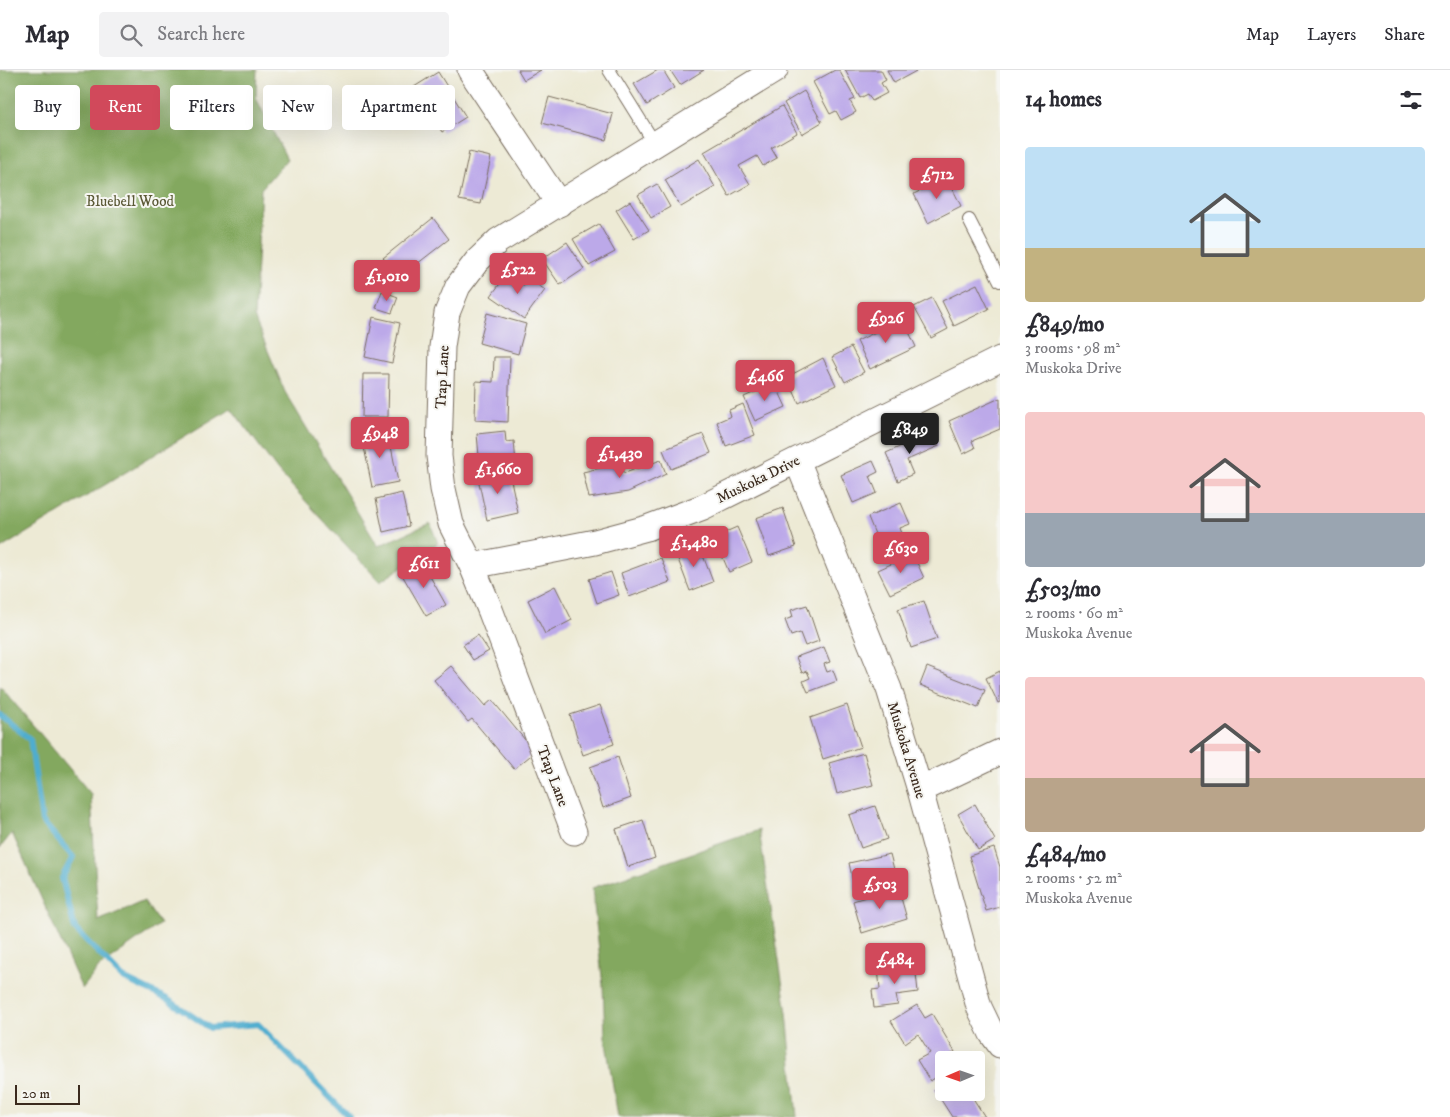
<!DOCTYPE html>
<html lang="en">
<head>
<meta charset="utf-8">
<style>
  :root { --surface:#fff; --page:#f2f2f3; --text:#2b2b33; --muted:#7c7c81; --line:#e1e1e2; --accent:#d1495b }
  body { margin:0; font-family:"IM FELL DW Pica",serif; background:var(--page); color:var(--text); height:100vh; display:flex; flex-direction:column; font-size:19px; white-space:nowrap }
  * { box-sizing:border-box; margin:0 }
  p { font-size:16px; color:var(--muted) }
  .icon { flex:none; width:28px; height:28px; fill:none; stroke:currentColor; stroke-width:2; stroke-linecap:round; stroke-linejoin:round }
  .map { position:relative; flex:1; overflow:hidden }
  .drawer { display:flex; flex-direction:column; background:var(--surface); width:450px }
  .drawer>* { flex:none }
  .guide { position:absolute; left:15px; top:15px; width:475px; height:45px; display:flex; gap:10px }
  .needle { width:32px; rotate:268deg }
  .buttons { position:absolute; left:935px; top:981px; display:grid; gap:10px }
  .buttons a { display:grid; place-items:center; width:50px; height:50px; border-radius:5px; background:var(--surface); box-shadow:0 5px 20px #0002; font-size:25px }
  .scale { position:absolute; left:15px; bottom:12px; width:65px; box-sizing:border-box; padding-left:5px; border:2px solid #3b2a1e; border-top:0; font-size:14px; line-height:18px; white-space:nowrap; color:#3b2a1e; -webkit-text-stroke:4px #f6f6f2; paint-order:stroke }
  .price { position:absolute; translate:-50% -42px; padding:0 11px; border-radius:5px; background:var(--accent); color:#fff; font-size:16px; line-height:32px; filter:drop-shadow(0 1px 2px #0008) }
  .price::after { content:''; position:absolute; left:50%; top:30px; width:15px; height:11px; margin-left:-8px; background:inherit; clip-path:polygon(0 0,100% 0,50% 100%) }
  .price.active { background:#222; color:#fff }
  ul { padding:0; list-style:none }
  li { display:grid; align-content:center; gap:10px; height:265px; padding:0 25px }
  li span { display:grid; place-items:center; height:155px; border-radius:5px; color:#555 }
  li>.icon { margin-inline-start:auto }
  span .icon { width:90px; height:90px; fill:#fffc; stroke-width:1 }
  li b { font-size:21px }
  h2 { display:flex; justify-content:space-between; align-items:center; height:60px; padding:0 25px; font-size:21px }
  .tag { padding:0 18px; border-radius:5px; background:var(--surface); box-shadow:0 5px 20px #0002; font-size:18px; line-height:45px }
  .tag.active { background:var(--accent); color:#fff }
  header { display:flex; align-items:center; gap:30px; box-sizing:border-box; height:70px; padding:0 25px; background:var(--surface); border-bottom:1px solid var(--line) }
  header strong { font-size:24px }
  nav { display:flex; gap:28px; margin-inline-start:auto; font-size:18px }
  .search { width:350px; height:45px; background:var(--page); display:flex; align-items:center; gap:12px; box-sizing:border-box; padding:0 18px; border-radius:5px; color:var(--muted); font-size:19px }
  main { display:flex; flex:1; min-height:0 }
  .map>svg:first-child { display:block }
</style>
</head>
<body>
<header>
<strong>Map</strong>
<div class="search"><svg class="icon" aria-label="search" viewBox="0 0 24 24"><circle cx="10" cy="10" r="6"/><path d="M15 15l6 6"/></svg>Search here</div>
<nav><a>Map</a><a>Layers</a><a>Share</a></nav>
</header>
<main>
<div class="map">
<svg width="1000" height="1047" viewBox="0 0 1000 1047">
  <rect width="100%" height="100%" fill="#f6f6f2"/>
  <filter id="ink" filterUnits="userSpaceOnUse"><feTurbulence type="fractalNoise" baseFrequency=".02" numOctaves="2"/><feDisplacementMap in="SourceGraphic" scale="10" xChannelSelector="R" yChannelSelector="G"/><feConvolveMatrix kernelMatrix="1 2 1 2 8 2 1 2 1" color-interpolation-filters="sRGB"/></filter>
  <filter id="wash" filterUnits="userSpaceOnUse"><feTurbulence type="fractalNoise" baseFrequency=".0096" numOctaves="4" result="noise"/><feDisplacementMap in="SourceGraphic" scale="20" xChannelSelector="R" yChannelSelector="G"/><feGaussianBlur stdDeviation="1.12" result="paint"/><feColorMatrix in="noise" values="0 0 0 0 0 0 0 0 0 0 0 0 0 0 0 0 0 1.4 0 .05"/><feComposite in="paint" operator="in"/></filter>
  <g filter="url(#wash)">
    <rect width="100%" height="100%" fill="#edead5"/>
    <path fill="#83a85e" stroke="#5f693e" d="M0,0h257l-1,28 31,61 -26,30 -7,128 31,75 93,154 52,-23 8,20 -58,39 -102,-111 -47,-63 -231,141z
      M0,616l91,108 7,127 46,-20 16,23 -61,43 -17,22 -70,-156 -12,15z
      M759,760l28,183 10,104h-179l-13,-80 -2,-51 -11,-98z"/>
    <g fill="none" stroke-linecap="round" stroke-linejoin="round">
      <path stroke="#50adcf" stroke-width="6" d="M0,645l30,24 12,82 31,36 -11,21 13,51 48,49 44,21 43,29 48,-4 91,93"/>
    </g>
    <g id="blocks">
      <path fill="#bca9e9" d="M518,0h23l-17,10z
        M658,0h5l11,18 -27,17 -13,-21z
        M670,0h34l-24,15z
        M835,0h4l16,29 -5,2 6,11 -15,8 -5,-9 -6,3 -17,-32z
        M845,0h36l5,10 -5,3 6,10 -15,8 -4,-7 -8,4z
        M887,0h31l-24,13z
        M438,2l28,45 -24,15 -28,-45z
        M804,21l18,31 -20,12 -18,-31z
        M549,27l64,17 -7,26 -64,-17z
        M782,36l15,27 -26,15 6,10 -14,8 -6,-10 -18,10 11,18 -21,12 -25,-44z
        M469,82l22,5 -10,47 -22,-4z
        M699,89l16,28 -34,20 -16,-27z
        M947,107l14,29 -33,17 -14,-29z
        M657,114l13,23 -19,11 -13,-23z
        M630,131l19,29 -15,9 -18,-29z
        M433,148l16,21 -50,39 -16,-20z
        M599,154l16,28 -26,14 -16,-27z
        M567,172l17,27 -24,16 -18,-26z
        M507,204l18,12 5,-7 15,11 -21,29 -33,-23z
        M977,214l12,25 -35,17 -12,-25z
        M382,221l16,6 -6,16 -16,-5z
        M932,228l16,31 -17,9 -17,-31z
        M487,243l39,11 -8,30 -39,-11z
        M373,247l27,6 -8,40 -27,-6z
        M903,249l13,28 -46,22 -13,-28z
        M851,277l13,25 -19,10 -13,-25z
        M494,287h16l-2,65 -33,-2 1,-39 17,1z
        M823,288l13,27 -37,18 -12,-26z
        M363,304h26l-1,43h-26z
        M775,313l11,24 -31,14 -11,-24z
        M1000,328v31l-28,12 3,7 -12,6 -14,-33z
        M743,334l12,31 -29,11 -9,-24 14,-6 -2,-6z
        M388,361l10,51 -26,5 -10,-50z
        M505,361l1,11 8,-1 2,22 -36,4 -3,-33z
        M933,362l6,14 -32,14 6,14 -15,7 -12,-28z
        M703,364l8,19 -40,16 -8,-19z
        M661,390l5,14 -38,18 -39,6 -6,-26 30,-7 12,8z
        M873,391l5,11 -8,4 7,17 -24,10 -12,-28z
        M509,401l9,42 -31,7 -9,-42z
        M402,423l7,33 -26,6 -7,-33z
        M901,433l9,21 -10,4 5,14 -23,9 -14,-34z
        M783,438l13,39 -27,9 -13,-38z
        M737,457l15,35 -23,10 -15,-35z
        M699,475l14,37 -23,9 -14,-37z
        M913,484l11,24 -34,16 -12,-24z
        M661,488l9,24 -41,15 -8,-24z
        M422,492l24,43 -20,11 -25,-43z
        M611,502l8,23 -22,8 -8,-24z
        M555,516l17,34 -27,14 -17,-34z
        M924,531l13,38 -26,9 -13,-39z
        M807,535l12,36 -14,5 -5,-13 -9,3 -6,-16 8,-3 -2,-7z
        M478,565l11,16 -16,9 -10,-15z
        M824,577l6,15 -6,2 3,8 6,-2 4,11 -29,11 -5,-11 7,-3 -3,-7 -5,2 -6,-16z
        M451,596l34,40 7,-6 43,52 -21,17 -42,-50 -4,3 -34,-42z
        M927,597l58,23 -7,18 -58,-23z
        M1000,601v31l-2,1 -12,-25z
        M600,635l14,39 -31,11 -13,-40z
        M847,635l14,42 -38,12 -13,-41z
        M864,683l9,32 -36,9 -8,-31z
        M618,687l13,41 -28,10 -13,-41z
        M975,734l20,36 -17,10 -20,-36z
        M875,736l12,33 -26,9 -12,-33z
        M643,750l12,38 -27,9 -12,-38z
        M994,778l6,19v40l-14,4 -17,-55z
        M890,784l7,27 -42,10 -6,-28z
        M898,817l9,32 -45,14 -9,-32z
        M915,894l3,28 -22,3 2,10 -24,3 -2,-18 8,-1 -2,-21z
        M917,935l8,13 7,-4 23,38 -7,4 2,4h-6v13l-14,8 -13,-21 13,-7 -12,-19 -13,9 -14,-22z
        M944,1012v10h25l16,25h-33l-18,-28z"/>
    </g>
  </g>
  <g filter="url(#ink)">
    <use href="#blocks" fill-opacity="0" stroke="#796d5e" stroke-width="1"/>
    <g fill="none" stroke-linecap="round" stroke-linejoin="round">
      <g stroke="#796d5e" stroke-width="14">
        <path id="lane" d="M609,0l46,74
          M969,150l31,61"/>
      </g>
      <g stroke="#796d5e" stroke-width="27">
        <path id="street" d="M470,0l89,134
          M797,390l92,229 31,101 59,217 13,27 8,11
          M472,496l123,-24 52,-14 56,-21 297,-148
          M920,720l80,-38
          M574,762l-83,-220 -19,-46 -21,-42 -8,-35 -4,-33 3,-109 5,-34 11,-27 19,-25 21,-20 277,-171"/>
      </g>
      <use href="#lane" stroke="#fff" stroke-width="12"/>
      <use href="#street" stroke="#fff" stroke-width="25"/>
    </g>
  </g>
  <g text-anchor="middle" stroke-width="4" stroke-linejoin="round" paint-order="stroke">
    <g font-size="15" fill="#5a5835" stroke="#f6f6f2">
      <text x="130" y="136">Bluebell Wood</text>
    </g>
    <g font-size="15" fill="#3b2a1e" stroke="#f6f6f2">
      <text transform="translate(442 307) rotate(-87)" y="5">Trap Lane</text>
      <text transform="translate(758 409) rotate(-26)" y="5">Muskoka Drive</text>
      <text transform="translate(907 680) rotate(73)" y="5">Muskoka Avenue</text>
      <text transform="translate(553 706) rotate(69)" y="5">Trap Lane</text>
    </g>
  </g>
</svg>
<div class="buttons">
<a><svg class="needle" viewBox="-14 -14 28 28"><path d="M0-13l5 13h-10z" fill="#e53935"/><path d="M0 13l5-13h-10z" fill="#7c7c81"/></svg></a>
</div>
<div class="scale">20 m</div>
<b class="price" style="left:937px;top:130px">£712</b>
<b class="price" style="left:518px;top:225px">£522</b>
<b class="price" style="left:387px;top:232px">£1,010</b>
<b class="price" style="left:886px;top:274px">£926</b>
<b class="price" style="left:765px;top:332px">£466</b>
<b class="price active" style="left:910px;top:385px">£849</b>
<b class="price" style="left:380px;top:389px">£948</b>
<b class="price" style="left:620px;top:409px">£1,430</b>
<b class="price" style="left:498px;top:425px">£1,660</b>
<b class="price" style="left:694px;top:498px">£1,480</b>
<b class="price" style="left:901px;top:504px">£630</b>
<b class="price" style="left:424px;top:519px">£611</b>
<b class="price" style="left:880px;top:840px">£503</b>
<b class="price" style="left:895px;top:915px">£484</b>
<div class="guide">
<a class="tag">Buy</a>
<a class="tag active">Rent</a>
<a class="tag">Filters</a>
<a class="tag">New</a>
<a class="tag">Apartment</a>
</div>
</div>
<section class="drawer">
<h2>14 homes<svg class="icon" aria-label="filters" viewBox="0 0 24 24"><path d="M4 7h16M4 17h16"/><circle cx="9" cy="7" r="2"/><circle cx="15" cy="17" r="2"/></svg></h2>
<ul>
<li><span style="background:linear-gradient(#bfe0f5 65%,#c2b280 0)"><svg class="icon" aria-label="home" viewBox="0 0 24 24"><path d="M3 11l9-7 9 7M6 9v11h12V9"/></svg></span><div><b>£849/mo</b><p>3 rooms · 98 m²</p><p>Muskoka Drive</p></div></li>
<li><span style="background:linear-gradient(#f6c9c9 65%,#9aa5b1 0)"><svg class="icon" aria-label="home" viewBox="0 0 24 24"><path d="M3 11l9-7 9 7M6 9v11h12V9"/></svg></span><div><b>£503/mo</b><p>2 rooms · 60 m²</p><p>Muskoka Avenue</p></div></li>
<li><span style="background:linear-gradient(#f6c9c9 65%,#b9a48a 0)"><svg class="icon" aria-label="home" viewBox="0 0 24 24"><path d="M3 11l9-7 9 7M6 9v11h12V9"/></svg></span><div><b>£484/mo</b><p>2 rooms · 52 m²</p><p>Muskoka Avenue</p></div></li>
</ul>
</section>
</main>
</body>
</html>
